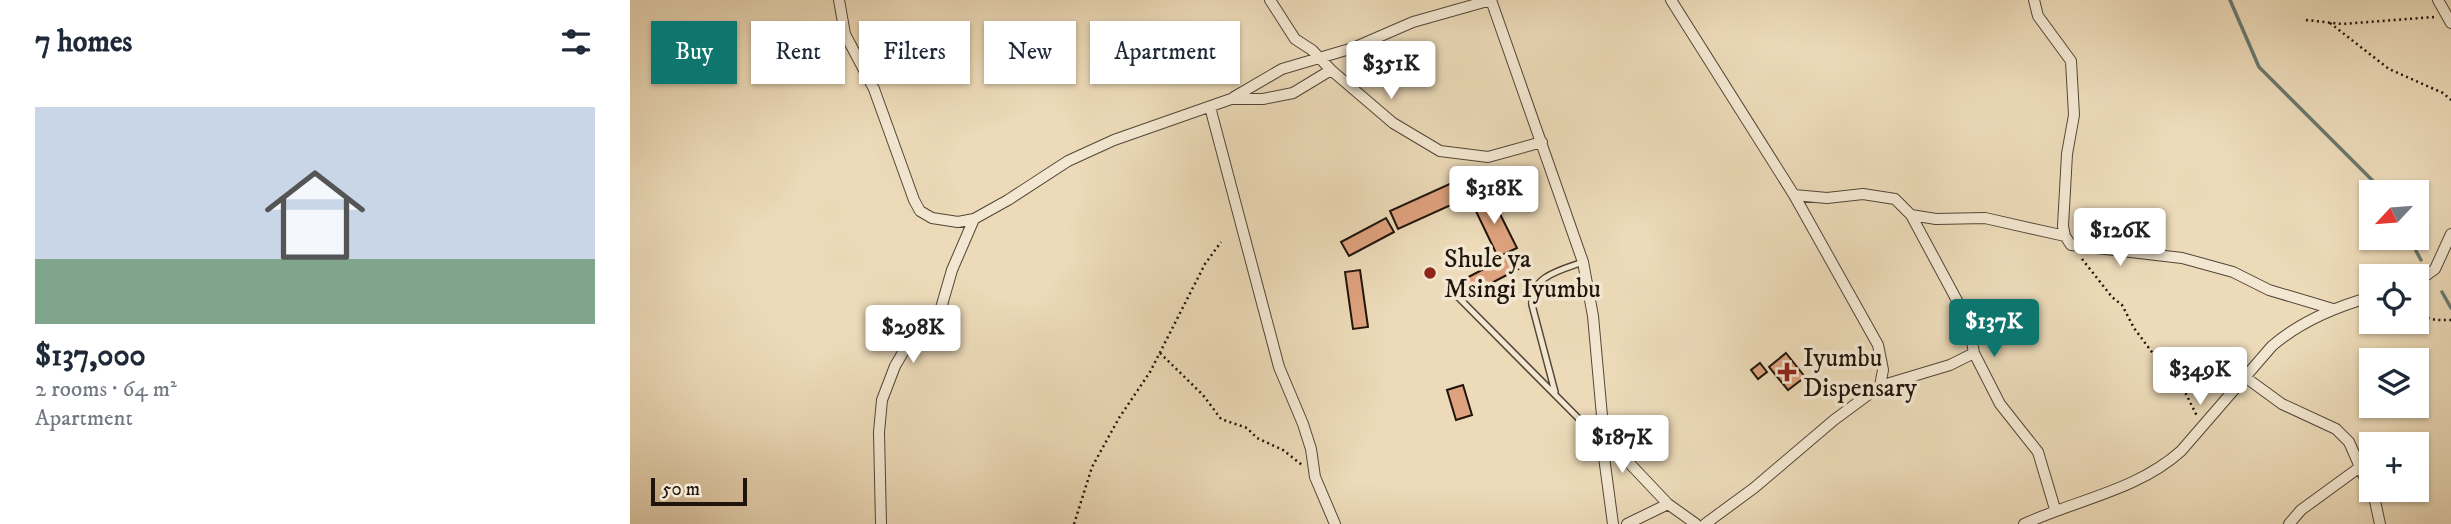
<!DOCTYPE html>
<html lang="en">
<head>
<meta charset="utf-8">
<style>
  :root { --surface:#fff; --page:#f6f6f7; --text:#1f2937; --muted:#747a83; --accent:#0f766e }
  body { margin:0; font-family:"IM FELL DW Pica",serif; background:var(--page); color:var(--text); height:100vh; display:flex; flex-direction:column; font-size:26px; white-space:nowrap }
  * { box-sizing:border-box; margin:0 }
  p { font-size:23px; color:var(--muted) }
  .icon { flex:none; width:38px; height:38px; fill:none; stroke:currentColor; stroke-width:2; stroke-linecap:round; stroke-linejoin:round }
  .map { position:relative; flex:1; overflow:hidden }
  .details { display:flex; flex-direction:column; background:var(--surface); width:630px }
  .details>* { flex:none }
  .banner { position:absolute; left:21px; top:21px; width:665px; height:63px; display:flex; gap:14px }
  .needle { width:46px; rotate:244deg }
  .controls { position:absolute; left:1729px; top:180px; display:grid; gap:14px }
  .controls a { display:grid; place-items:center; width:70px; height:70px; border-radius:0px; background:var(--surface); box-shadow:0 2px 5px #0004; font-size:35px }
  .scale { position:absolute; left:21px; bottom:18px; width:96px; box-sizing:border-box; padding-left:7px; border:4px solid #1f150c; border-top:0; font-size:19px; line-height:24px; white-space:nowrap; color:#1f150c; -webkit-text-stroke:5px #f3e7d1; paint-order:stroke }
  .price { position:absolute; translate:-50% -60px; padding:0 16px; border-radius:7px; background:#fff; color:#222; font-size:23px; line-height:46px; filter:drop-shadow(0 2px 4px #0008) }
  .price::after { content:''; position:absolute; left:50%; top:42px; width:21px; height:16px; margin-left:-10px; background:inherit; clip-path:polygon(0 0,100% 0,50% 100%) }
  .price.current { background:var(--accent); color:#fff }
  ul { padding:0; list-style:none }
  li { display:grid; align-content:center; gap:14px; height:371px; padding:0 35px }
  li span { display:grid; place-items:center; height:217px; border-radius:0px; color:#555 }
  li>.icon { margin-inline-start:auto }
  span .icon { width:126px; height:126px; fill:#fffc; stroke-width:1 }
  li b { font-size:30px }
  h2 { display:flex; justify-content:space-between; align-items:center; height:84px; padding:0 35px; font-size:30px }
  .tag { padding:0 24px; border-radius:0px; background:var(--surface); box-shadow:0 2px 5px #0004; font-size:24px; line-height:63px }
  .tag.current { background:var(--accent); color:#fff }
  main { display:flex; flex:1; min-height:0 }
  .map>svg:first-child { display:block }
</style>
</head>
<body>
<main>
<section class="details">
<h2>7 homes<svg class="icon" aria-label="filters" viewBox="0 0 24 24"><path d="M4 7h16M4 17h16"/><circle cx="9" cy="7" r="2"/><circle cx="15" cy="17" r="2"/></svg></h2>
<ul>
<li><span style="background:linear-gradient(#c9d6e8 70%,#7fa58c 0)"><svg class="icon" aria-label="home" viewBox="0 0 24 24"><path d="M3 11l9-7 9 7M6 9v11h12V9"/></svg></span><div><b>$137,000</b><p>2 rooms · 64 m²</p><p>Apartment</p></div></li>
</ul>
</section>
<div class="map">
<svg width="1821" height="524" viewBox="0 0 1821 524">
  <rect width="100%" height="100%" fill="#ecdab8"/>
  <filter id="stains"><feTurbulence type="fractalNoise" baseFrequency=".00286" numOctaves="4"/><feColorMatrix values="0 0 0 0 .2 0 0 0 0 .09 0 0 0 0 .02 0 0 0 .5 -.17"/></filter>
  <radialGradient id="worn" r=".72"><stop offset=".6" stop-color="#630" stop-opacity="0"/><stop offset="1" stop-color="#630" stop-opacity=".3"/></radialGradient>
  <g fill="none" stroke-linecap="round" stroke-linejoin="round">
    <path stroke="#687870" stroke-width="3.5" d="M1600,0l29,67 125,125
      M1779,238l12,22
      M1812,292l9,16"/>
  </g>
  <path fill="#dfa27e" stroke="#1f150c" stroke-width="2" d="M835,177l8,18 -75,34 -8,-18z
    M860,194l27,54 -19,9 -26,-54z
    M756,218l8,14 -45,24 -8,-14z
    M884,253l8,14 -55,29 -8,-14z
    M730,270l8,57 -15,2 -8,-57z
    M1156,353l19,24 -17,13 -19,-23z
    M1130,363l7,9 -9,7 -7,-9z
    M833,385l9,30 -16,5 -9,-30z"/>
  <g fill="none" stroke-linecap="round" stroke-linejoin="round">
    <g stroke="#524637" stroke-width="8">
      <path id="service" d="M827,296l143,144
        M925,392l-23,-87c-2,-29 29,-35 51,-43"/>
    </g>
    <g stroke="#524637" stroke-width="12">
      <path id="minor" d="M209,0l6,34 29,55 40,111 6,11 12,7 26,4 16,-3 34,-19 60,-39 46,-21 117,-41h32l30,-6 38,-23
        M640,0l25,39 17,11 19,20 62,53 47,28 48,6 54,-15
        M861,0l92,262 10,54 10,111 12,21 53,56 28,20
        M1041,0l123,195 84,150 5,25 -3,16
        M1404,0l4,16 33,45 3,54 -7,39 -4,72 2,10
        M1808,0l13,23
        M604,97l48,-28 71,-21 60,-26 78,-22
        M580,107l69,260 24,57 8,25 4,28 20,47
        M1164,195l33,3 36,-4 32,5 16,16 57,106 6,32 26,51 38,48 17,57
        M1281,215l25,4 49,-1 80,18 6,9 111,13 51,14 36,18 64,19
        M1787,282l18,-13 16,-35
        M1615,377l37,27 54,25 13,13 26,59 5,23
        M973,427l-1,15 11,82
        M251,524l-2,-92 3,-32 13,-34 20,-34 26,-24 11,-38 22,-51
        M997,524l41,-20
        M1075,524l49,-36 80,-68 46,-34 70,-21 24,-12
        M1394,524c52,-24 114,-34 157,-73l91,-105c29,-25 63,-39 99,-49
        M1659,524l12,-14 59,-43"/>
    </g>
    <path stroke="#1f150c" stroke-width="2.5" stroke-dasharray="2 3.5" stroke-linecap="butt" d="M1676,20l36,4 92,-7
      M1700,23l59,46 54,24 8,7
      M1452,259l30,38 10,8 12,23 23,31 25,27 15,30
      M1787,315l19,5h15
      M530,353l43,42 18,24 26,9 10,10 26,12 19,15
      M444,524l18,-57 27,-49 31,-46 55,-108 16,-22"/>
    <use href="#service" stroke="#f3e7d1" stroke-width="5"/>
    <use href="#minor" stroke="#f3e7d1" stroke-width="10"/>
  </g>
  <g fill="#8f2418" stroke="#f3e7d1" stroke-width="2.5">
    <circle cx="800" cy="273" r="7"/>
    <path d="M1153.5 361.5h7v7h7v7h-7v7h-7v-7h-7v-7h7z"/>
  </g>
  <g text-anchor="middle" stroke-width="7" stroke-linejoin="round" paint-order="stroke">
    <g font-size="26" fill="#1f150c" stroke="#f3e7d1" text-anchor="start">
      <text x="814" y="267">Shule ya<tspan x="814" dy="30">Msingi Iyumbu</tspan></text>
      <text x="1173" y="366">Iyumbu<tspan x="1173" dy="30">Dispensary</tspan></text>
    </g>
  </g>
  <rect width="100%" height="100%" filter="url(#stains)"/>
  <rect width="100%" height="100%" fill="url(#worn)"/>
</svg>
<div class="controls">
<a><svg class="needle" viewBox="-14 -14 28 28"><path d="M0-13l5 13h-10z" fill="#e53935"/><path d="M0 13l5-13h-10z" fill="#747a83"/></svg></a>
<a><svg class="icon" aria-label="locate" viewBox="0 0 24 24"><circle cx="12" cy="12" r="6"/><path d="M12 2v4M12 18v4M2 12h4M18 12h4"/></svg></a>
<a><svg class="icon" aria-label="layers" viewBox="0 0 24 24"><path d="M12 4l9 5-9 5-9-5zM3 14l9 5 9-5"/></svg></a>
<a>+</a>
</div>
<div class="scale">50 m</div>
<b class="price" style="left:761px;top:101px">$351K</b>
<b class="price" style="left:864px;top:226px">$318K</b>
<b class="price" style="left:1490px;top:268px">$126K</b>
<b class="price current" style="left:1364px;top:359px">$137K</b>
<b class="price" style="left:283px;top:365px">$298K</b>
<b class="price" style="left:1570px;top:407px">$349K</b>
<b class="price" style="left:992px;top:475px">$187K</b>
<div class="banner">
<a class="tag current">Buy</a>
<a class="tag">Rent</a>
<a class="tag">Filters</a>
<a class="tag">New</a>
<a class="tag">Apartment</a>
</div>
</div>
</main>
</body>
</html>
